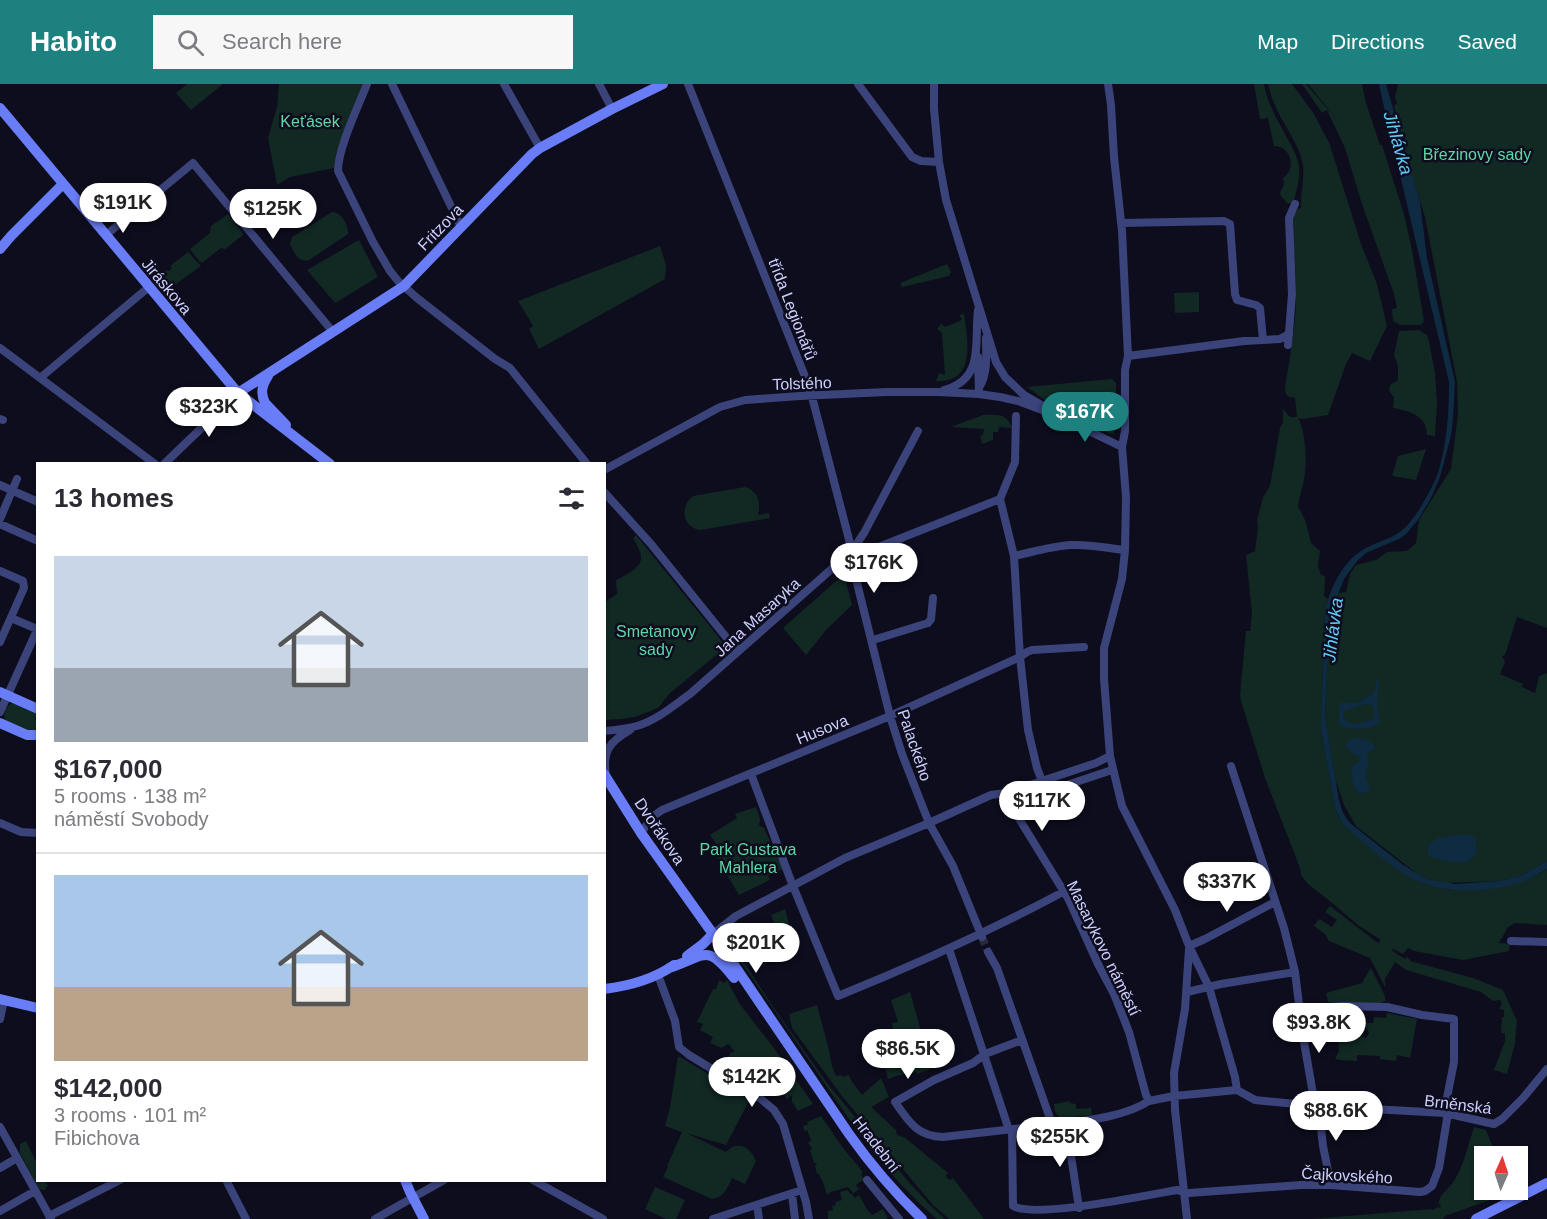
<!DOCTYPE html>
<html lang="en">
<head>
<meta charset="utf-8">
<style>
  :root { --surface:#fff; --page:#f7f7f7; --text:#2b2b33; --muted:#7c7c81; --line:#e1e1e2; --accent:#1d817f }
  body { margin:0; font-family:Arial,sans-serif; background:var(--page); color:var(--text); height:100vh; display:flex; flex-direction:column; font-size:22px; white-space:nowrap }
  * { box-sizing:border-box; margin:0 }
  p { font-size:20px; color:var(--muted) }
  .icon { flex:none; width:33px; height:33px; fill:none; stroke:currentColor; stroke-width:2; stroke-linecap:round; stroke-linejoin:round }
  .map { position:relative; flex:1; overflow:hidden }
  .panel { position:absolute; left:36px; top:378px; width:570px; height:720px; display:flex; flex-direction:column; background:var(--surface); border-radius:0px; box-shadow:0 2px 4px #0004 }
  .panel>* { flex:none }
  .needle { width:39px; rotate:3deg }
  .tools { position:absolute; left:1474px; top:1062px; display:grid; gap:12px }
  .tools a { display:grid; place-items:center; width:54px; height:54px; border-radius:0px; background:var(--surface); box-shadow:0 2px 4px #0004; font-size:30px }
  .price { position:absolute; translate:-50% -51px; padding:0 14px; border-radius:21px; background:#fff; color:#222; font-size:20px; line-height:39px; filter:drop-shadow(0 2px 3px #0008) }
  .price::after { content:''; position:absolute; left:50%; top:36px; width:18px; height:14px; margin-left:-9px; background:inherit; clip-path:polygon(0 0,100% 0,50% 100%) }
  .price.current { background:var(--accent); color:#fff }
  ul { padding:0; list-style:none }
  li { display:grid; align-content:center; gap:12px; height:318px; padding:0 18px }
  li+li { border-top:2px solid var(--line) }
  li span { display:grid; place-items:center; height:186px; border-radius:0px; color:#555 }
  li>.icon { margin-inline-start:auto }
  span .icon { width:108px; height:108px; fill:#fffc; stroke-width:1 }
  li b { font-size:26px }
  h2 { display:flex; justify-content:space-between; align-items:center; height:72px; padding:0 18px; font-size:26px }
  header { display:flex; align-items:center; gap:36px; box-sizing:border-box; height:84px; padding:0 30px; background:var(--accent); color:#fff }
  header strong { font-size:28px }
  nav { display:flex; gap:33px; margin-inline-start:auto; font-size:21px }
  .search { width:420px; height:54px; background:var(--page); display:flex; align-items:center; gap:15px; box-sizing:border-box; padding:0 21px; border-radius:0px; color:var(--muted); font-size:22px }
  .map>svg:first-child { display:block }
</style>
</head>
<body>
<header>
<strong>Habito</strong>
<div class="search"><svg class="icon" aria-label="search" viewBox="0 0 24 24"><circle cx="10" cy="10" r="6"/><path d="M15 15l6 6"/></svg>Search here</div>
<nav><a>Map</a><a>Directions</a><a>Saved</a></nav>
</header>
<div class="map">
<svg width="1547" height="1135" viewBox="0 0 1547 1135">
  <rect width="100%" height="100%" fill="#0d0d1e"/>
  <path fill="#112823" d="M187,0h36l-32,26 -15,-17z
    M279,0h84l-25,64 -4,20 -44,9 -13,8 -9,-47 9,-31z
    M1254,0h10c3,19 13,35 22,52 5,9 11,19 13,30 1,13 -2,25 -6,37h-6l-6,-7 -1,-3 4,-9 -1,-6c14,-9 8,-32 -9,-32l-6,-28 -8,1z
    M1268,0h24l22,30 16,31 31,99 16,40 10,42 -17,35 -18,-8 -6,11 -18,51 -25,4 -5,-1c7,12 9,40 7,54 -1,11 -5,23 -7,34l8,16 5,21 9,8 -2,15 3,9 4,1 -1,20 4,3 -3,11 -4,106v16l14,76 6,14 83,62 28,6h22l20,-2 13,-2 29,-11 11,-6v56l-32,-2 -7,4 -9,16 11,1 -1,7 -46,9 -49,-9 -6,-3 -5,6 -10,-5 -1,1 2,2 11,7 2,-2 3,3v1l63,17 30,12 14,31 -2,22 -8,31 -13,-4 11,-29v-8h-4l1,-16h2v-7l-5,-1 3,-5 -2,-4 -7,1 -12,-9 -75,-22 -11,-8 -10,17v8l-15,-29 -41,-17 -4,-7 -11,-8 5,-7 13,8 5,-7 -12,-8 5,-6 48,37 3,-3 -22,-14 -28,-24 -23,-18 -7,-9 -1,-7 -35,-90 -24,-77 -1,-6 6,-64h4l2,-18 -6,-58 9,-4 3,-24 -1,-6 6,-24 7,-11 10,-58 3,-6v-13l7,8h7l-2,-19c-8,-1 -10,-3 -10,-11 5,-30 11,-61 11,-92 0,-22 -2,-43 -4,-65l2,-1 -2,-18 6,-1v-1l3,-1c-1,-16 5,-31 1,-47 -4,-18 -17,-34 -25,-51 -4,-8 -7,-17 -9,-26z
    M1302,0h4l32,37 -30,-37h54l4,19 14,42h2l22,69 8,36 12,71 -3,4h-20l-8,-4 -1,-12 5,-1 -3,-14 -32,-90 -17,-56 -18,-38 -5,3z
    M1398,0h149v544l-30,-11 -12,38 -3,1 3,6 -5,12 23,10 -1,3 13,6 4,-17 8,-3v188l-27,15 -21,5 -55,2 -13,-3 -15,-7 -60,-47 -12,-21 -9,-27 -10,-62 2,-44 5,-57h1l2,-10 4,-12 7,-1 4,-18 6,-9 20,-5 11,-8 20,-1 9,-8 3,-23 32,-51 7,-55 -1,-32 -32,-165 -21,-66 -10,-46 3,-1 -2,-7z
    M332,128c9,0 17,13 16,22l-39,26c-11,3 -15,-8 -19,-16l2,-7z
    M228,130l14,18 1,3 -18,14 -4,-1 -19,15 -3,-2 -9,-12 20,-16 1,-7z
    M359,156l19,37 -43,26 -28,-33z
    M660,162l6,19 -1,14 -126,70 -10,-20 4,-3 -15,-25z
    M188,168l13,14 -32,23 -10,-11v-2l8,-6 2,1 3,-3 -2,-2z
    M947,180l4,8 -2,4 -47,11 -2,-4z
    M1199,208v20l-24,1 -1,-20z
    M964,230c4,27 12,69 -28,67l3,-8 6,2 -3,-42 -5,-4 4,-5 4,3 15,-6 2,-2 -3,-4z
    M1419,246l8,5 2,6 6,32 2,29 -2,34 -8,-1c0,-20 -18,-24 -34,-27l1,-11 -5,-6 1,-6 8,-5v-14l-4,-11 5,-24z
    M1112,295l4,4v41l-3,11 -30,-14 -7,-5 -27,-13 -22,-16z
    M983,331c14,0 23,-3 29,13l-13,-1 -1,5h-5v8l-11,4 -2,-8 3,-1 1,-6 -33,-2z
    M1426,365l-10,31 -24,-4 6,-20z
    M745,403c13,4 16,15 13,28l11,-2 1,5 -69,12c-18,-1 -22,-23 -8,-34z
    M636,451l81,100 9,12 -57,47 -11,14 -23,9 -14,2 -15,1 -2,-1 1,-37 2,-2 -3,-3 1,-75 12,-8 -1,-14c9,-5 26,-12 25,-23 0,-6 -5,-14 -8,-19z
    M844,490l8,31 -25,24 -21,26 -23,-27z
    M13,619l24,10v18l-3,2 -29,-13c-2,-6 1,-15 8,-17z
    M756,723l4,12 -1,6 5,3 19,41 -15,7 2,4 -31,15 -23,-39 6,-4 -12,-17 27,-17 -2,-4z
    M785,825l4,15 -2,1 2,4h2l7,21 -1,5 -9,4 -17,-44z
    M731,858l43,66 53,75 80,97 22,24 16,15h-8c-50,-42 -84,-94 -121,-148 -29,-43 -59,-85 -88,-128z
    M1371,884l14,28v5l-7,3 -50,-2 -2,-9 36,-10 8,-14z
    M719,896l5,3 3,-3 12,23 37,48 37,53 -15,7 -6,-9v-7l-5,4 -5,-6 10,-11 -2,-3 -4,3 -2,-1 -7,9 -13,-12 -2,2 -14,-8 1,-1 -3,-2 2,-7h-2l-2,6 -12,-7v-2l-4,-1 3,-6 2,1 1,-3 -3,-2v-2l-3,-2 -6,4 -12,-5 3,-6 -13,-7 3,-6 -6,-2 16,-33h3z
    M910,908l21,74 -2,4 -12,4 -1,-2 -20,4 -8,3 -4,-14 7,-2 1,1 -1,-7 7,-4 2,-4 2,-1 -1,-8 -3,1 -1,-6h-2v-6h-2l-1,-6 6,-1 -7,-22z
    M817,921l12,45 3,16 4,10 5,-1 1,2 7,-2 2,5 11,15 19,-17 8,19 -18,10 25,23 1,5 7,2 44,36 -2,2 1,3 3,2 3,-2 31,41h-35l-16,-14 -91,-109 -50,-68 -3,-14z
    M1387,929l30,6 -7,39 -13,-3 -1,6 -16,-2v-3l-23,-1v6l-17,-1 -5,-1 4,-8 -1,-14h-16v-5l2,-1v-1h17v9h16v-5l9,4 3,-5 -5,-10h9l1,-6 12,1z
    M678,973h2l70,42 -24,46 -40,-12 40,19c11,-12 25,-5 30,9l-11,23 -13,-6c-5,11 -8,19 -20,21l-49,-22 5,-10 -1,-1 15,-34 -17,-6 5,-19z
    M1070,1017v2l6,1v5l15,-1 1,7 -30,3c-7,-3 -7,-7 -8,-14z
    M821,1032l22,32 20,24 -2,2 3,5 -8,6 2,4 6,-3 -12,8 3,4 4,-3 9,16h1l3,4 11,-6 5,9 -2,1h-58v-8l5,-1 -1,-4 4,-1 -1,-3 7,-2 -2,-8 7,-2 4,4 2,-1 -5,-6 -17,5 -4,3 -5,-16h-1l-2,-5h-2l-2,-8 2,-3h-3l-4,-13 2,-1 -4,-7 3,-1v-1l-4,-10 -3,1 -1,-5 5,-2 -1,-2z
    M1474,1043l12,3 10,26h-11v5h-3l-4,14h-2l-1,4 1,1 -1,7 7,2 2,-4 1,5h5v10l-45,16 -2,3h-131l120,-10 1,1 5,-3 2,1 1,-2 -2,-2c-1,-9 10,-15 15,-23 10,-16 14,-36 20,-54z
    M26,1057l11,23 1,16 7,1 3,4 -3,5 -6,-1 -19,-36v-9z
    M655,1103l30,13 -9,19h-10l-21,-10z"/>
  <path fill="#0e2b41" fill-rule="evenodd" d="M1379,0h7l34,118 7,56 28,124 -2,37 -2,17 -11,41 -9,21 -13,22 -12,14 -7,5 -33,14 -8,7 -14,19 -10,26 -7,67 -2,44 14,84 4,13 7,10 52,41 14,9 15,7 24,4 44,-3 21,-5 27,-15v8c-8,4 -16,10 -25,13 -29,10 -67,12 -97,2 -26,-8 -58,-39 -79,-57l-5,-5 -6,-14 -14,-76v-16l4,-106c6,-24 19,-52 43,-63 11,-6 23,-8 33,-16 10,-8 19,-22 25,-33 4,-8 9,-16 12,-25 9,-30 11,-60 11,-91l-65,-275z
    M1377,594l2,3 -2,25 3,15c-8,10 -27,9 -39,5l-2,-4v-18l3,-2 14,1 14,-7 4,-4zM1366,620l6,1 2,9 -1,5c-12,3 -25,11 -30,-4l1,-4z
    M1357,654c7,0 14,2 18,9l-1,2 -7,5 2,12c-8,9 -1,13 1,23l-3,3 -8,2c-6,-8 -10,-19 -5,-29l7,-5 -1,-3 -10,-5 -4,-5c0,-7 4,-9 11,-9z
    M1458,751h13l5,5v14l-8,8c-14,0 -28,0 -40,-7v-8l4,-5 6,-4z"/>
  <g fill="none" stroke-linecap="round" stroke-linejoin="round">
    <path stroke="#2a2a3f" stroke-width="8" stroke-dasharray="8 4" stroke-linecap="butt" d="M982,853l6,15"/>
    <path stroke="#3b437b" stroke-width="8" d="M367,0c-9,23 -29,64 -29,87l35,71 17,29 8,10 19,17 78,61 15,9 77,96
      M392,0l69,143
      M504,0l36,64
      M599,0l13,25
      M688,0l122,305 42,162 1,16 37,149 12,38 27,69 24,43 29,71
      M858,0l54,73 9,4 18,1
      M934,0v25l5,53 7,38 50,162 9,15 19,18 26,15
      M1108,0l3,21 3,52 8,74 6,125 -3,14v61l-3,16 4,50 -1,53 -3,29 -18,69v31l6,77 12,50 53,104 14,36 20,41 26,90 2,13
      M1121,139l103,-2 6,3 5,70 2,6 19,5 4,3 3,32
      M106,151l87,-72 140,169
      M1288,261l4,-51 -3,-76 6,-14
      M0,264l155,116
      M1128,272l116,-15 36,-2 9,-5
      M978,273l1,37
      M40,294l109,-91
      M980,302c8,-14 6,-32 6,-48
      M944,306c41,-11 30,-47 34,-80
      M1016,332l-1,46 -15,37 14,57 6,101 8,73 9,38 8,21 4,2 63,-21
      M0,335l3,1
      M164,380l74,-71
      M604,386l116,-63 25,-7 55,-4 86,-4h52l41,2 21,3 18,4 40,15 64,31
      M0,401l38,17
      M604,408l47,52 79,98 9,9
      M0,435l17,-40
      M0,440l38,17
      M852,467l19,-1 129,-51
      M1014,472c19,-4 38,-10 57,-11 18,-1 36,3 54,5
      M0,487l23,10 1,7 -24,54
      M11,534l26,11
      M873,556l55,-17 3,-4 2,-21
      M0,628l38,-84
      M604,647c11,-1 23,-2 33,-5 20,-6 36,-20 53,-32l162,-143 12,-18 54,-102
      M1231,682l53,162 11,44 8,64 11,64 5,11 4,35 8,39
      M751,690l40,107 47,115c77,-31 152,-65 225,-104
      M606,693c-4,-26 3,-35 24,-47
      M1006,709l9,19 54,88 29,64 16,30 15,38 17,63 3,6 25,-5 63,-6
      M0,739l21,9 17,1
      M641,749l11,-16 10,-7 228,-94 130,-59 7,-5 5,-2 52,-3
      M713,850l23,-18 109,-58 84,-35 62,-28 15,-2 90,-30 14,-7
      M1511,857l36,1
      M1189,862l16,-7 70,-37
      M949,865l60,181
      M988,868l9,16 55,156
      M658,891l17,46 4,26 10,8 72,44 13,11 9,14 23,78 3,17
      M1187,908l34,-8 74,-12
      M0,935l4,-19
      M1022,956l-37,14 -12,9 -39,17 -39,22c14,20 22,34 48,35 36,-4 72,-8 107,-12 31,-4 73,-7 99,-24
      M1237,1006l18,10 62,6 128,7 49,11 8,-5 21,-21 24,-29
      M1066,1039l13,85
      M0,1043l51,92
      M1012,1046l1,76c20,13 135,-11 164,-16l12,3 112,-8h30l89,7 5,-1 7,-5 7,-18 8,-49 -2,-11 9,-46v-43l-32,-4 -35,-8 -44,-1 -44,3
      M0,1084l17,-10
      M226,1096l20,39
      M533,1096l70,39
      M867,1096l32,39
      M792,1110l3,25
      M757,1121l2,14
      M0,1127l35,-20
      M49,1132l71,-36
      M375,1135l69,-39
      M713,1135l89,-29
      M1187,1135l-12,-109 -1,-37 11,-64 4,-60"/>
    <path stroke="#697df7" stroke-width="10" d="M0,24l238,285 92,71
      M0,165l11,-13 52,-52
      M268,292c-6,9 -8,17 -3,27l21,22
      M238,309l166,-107 128,-132 8,-6 72,-39 51,-25
      M0,608l38,17
      M0,639l27,12h11
      M604,690l37,59 72,101 136,200c22,31 46,59 73,85
      M687,872l16,-12 10,-10
      M669,884c37,-12 37,-26 65,10
      M604,905c25,-3 50,-10 70,-24
      M0,915l38,9
      M405,1096l5,12 14,27
      M1476,1135l71,-36"/>
  </g>
  <g text-anchor="middle" stroke-width="5" stroke-linejoin="round" paint-order="stroke">
    <g font-size="16" fill="#5ed8a6" stroke="#0d0d1e">
      <text x="310" y="43">Keťásek</text>
      <text x="1477" y="76">Březinovy sady</text>
      <text x="656" y="553">Smetanovy<tspan x="656" dy="18">sady</tspan></text>
      <text x="748" y="771">Park Gustava<tspan x="748" dy="18">Mahlera</tspan></text>
    </g>
    <g font-size="16" fill="#cdcffc" stroke="#0d0d1e">
      <text transform="translate(440 143) rotate(-46)" y="6">Fritzova</text>
      <text transform="translate(167 202) rotate(50)" y="6">Jiráskova</text>
      <text transform="translate(793 225) rotate(69)" y="6">třída Legionářů</text>
      <text transform="translate(802 299) rotate(-2)" y="6">Tolstého</text>
      <text transform="translate(757 533) rotate(-42)" y="6">Jana Masaryka</text>
      <text transform="translate(822 645) rotate(-22)" y="6">Husova</text>
      <text transform="translate(915 661) rotate(71)" y="6">Palackého</text>
      <text transform="translate(660 747) rotate(56)" y="6">Dvořákova</text>
      <text transform="translate(1104 864) rotate(64)" y="6">Masarykovo náměstí</text>
      <text transform="translate(1458 1020) rotate(7)" y="6">Brněnská</text>
      <text transform="translate(877 1060) rotate(52)" y="6">Hradební</text>
      <text transform="translate(1347 1091) rotate(3)" y="6">Čajkovského</text>
    </g>
    <g font-size="18" font-style="italic" fill="#61caf7" stroke="#0d0d1e">
      <text transform="translate(1398 59) rotate(74)" y="6">Jihlávka</text>
      <text transform="translate(1333 546) rotate(-83)" y="6">Jihlávka</text>
    </g>
  </g>
</svg>
<div class="tools">
<a><svg class="needle" viewBox="-14 -14 28 28"><path d="M0-13l5 13h-10z" fill="#e53935"/><path d="M0 13l5-13h-10z" fill="#7c7c81"/></svg></a>
</div>
<b class="price" style="left:123px;top:150px">$191K</b>
<b class="price" style="left:273px;top:156px">$125K</b>
<b class="price" style="left:209px;top:354px">$323K</b>
<b class="price current" style="left:1085px;top:359px">$167K</b>
<b class="price" style="left:874px;top:510px">$176K</b>
<b class="price" style="left:1042px;top:748px">$117K</b>
<b class="price" style="left:1227px;top:829px">$337K</b>
<b class="price" style="left:756px;top:890px">$201K</b>
<b class="price" style="left:1319px;top:970px">$93.8K</b>
<b class="price" style="left:908px;top:996px">$86.5K</b>
<b class="price" style="left:752px;top:1024px">$142K</b>
<b class="price" style="left:1336px;top:1058px">$88.6K</b>
<b class="price" style="left:1060px;top:1084px">$255K</b>
<section class="panel">
<h2>13 homes<svg class="icon" aria-label="filters" viewBox="0 0 24 24"><path d="M4 7h16M4 17h16"/><circle cx="9" cy="7" r="2"/><circle cx="15" cy="17" r="2"/></svg></h2>
<ul>
<li><span style="background:linear-gradient(#c9d6e8 60%,#9aa5b1 0)"><svg class="icon" aria-label="home" viewBox="0 0 24 24"><path d="M3 11l9-7 9 7M6 9v11h12V9"/></svg></span><div><b>$167,000</b><p>5 rooms · 138 m²</p><p>náměstí Svobody</p></div></li>
<li><span style="background:linear-gradient(#a9c7e8 60%,#b9a48a 0)"><svg class="icon" aria-label="home" viewBox="0 0 24 24"><path d="M3 11l9-7 9 7M6 9v11h12V9"/></svg></span><div><b>$142,000</b><p>3 rooms · 101 m²</p><p>Fibichova</p></div></li>
</ul>
</section>
</div>
</body>
</html>
